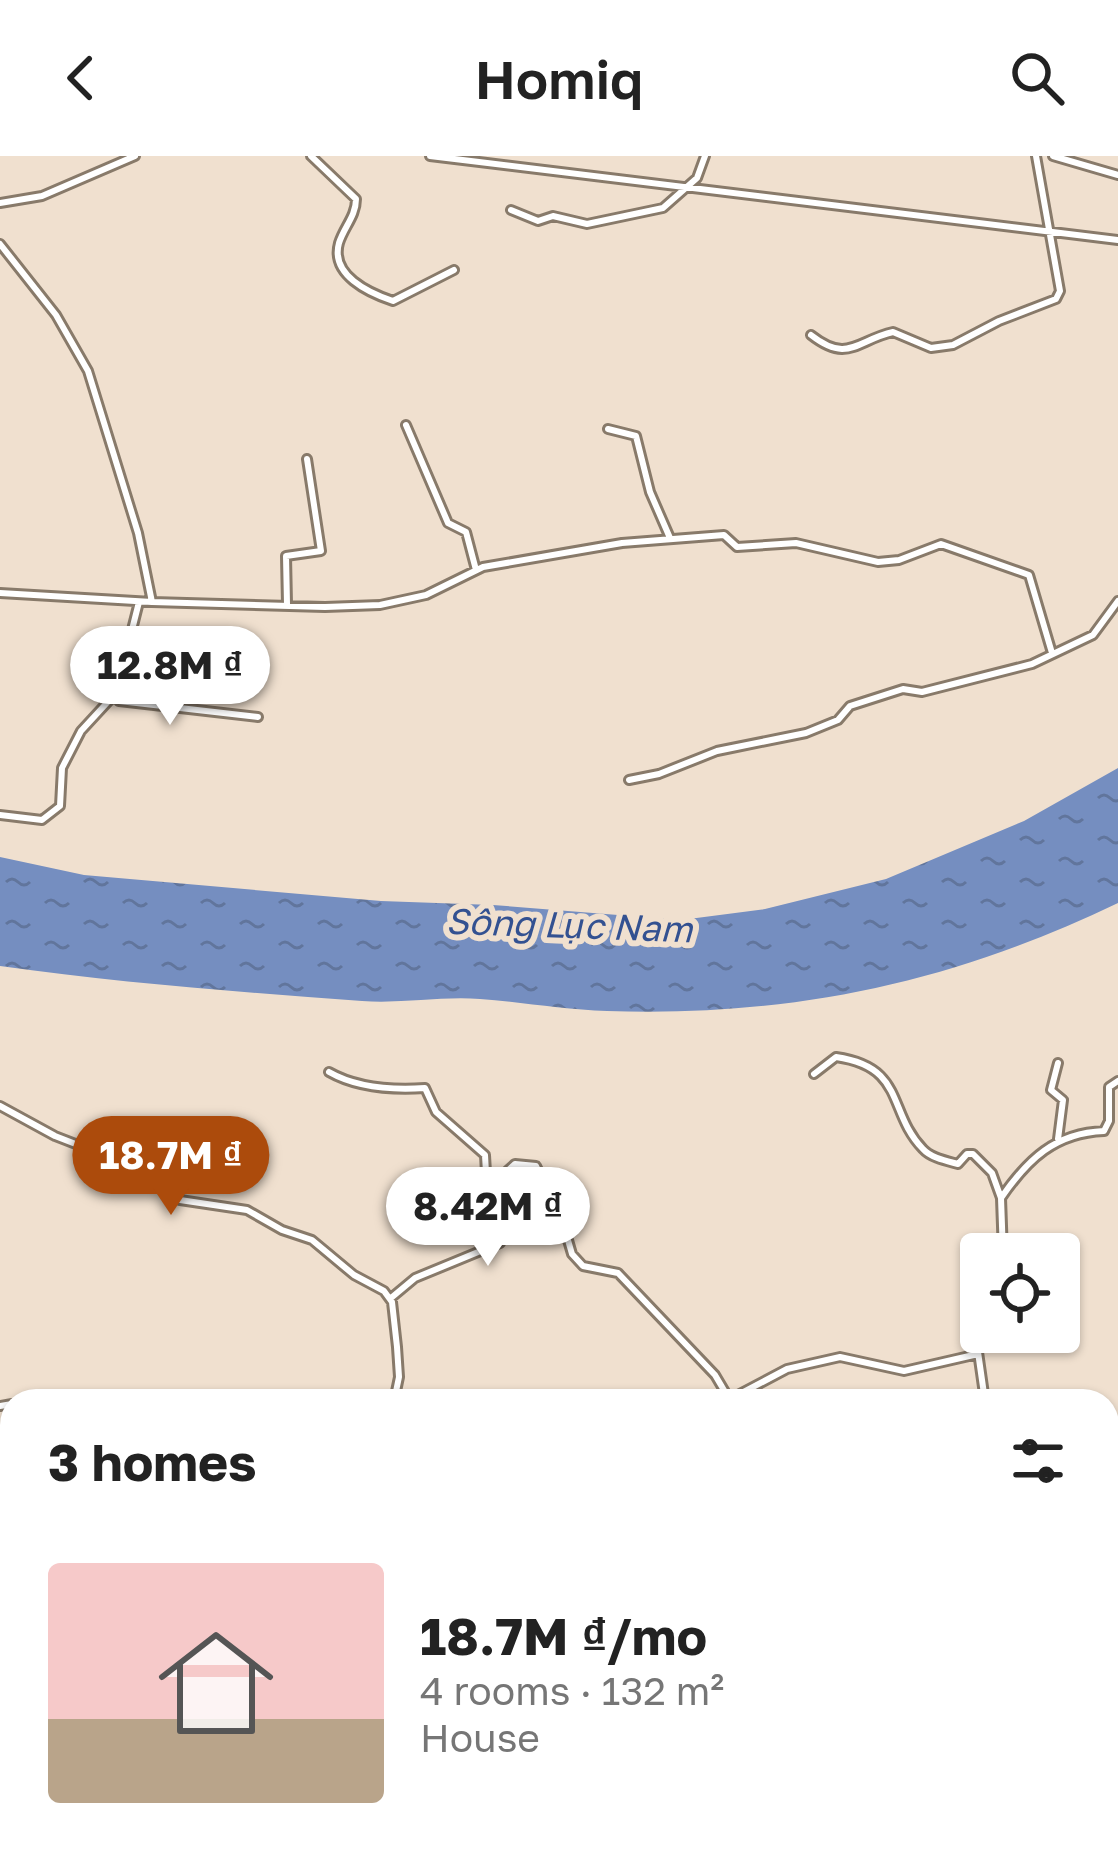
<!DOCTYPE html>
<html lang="en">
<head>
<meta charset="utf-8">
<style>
  :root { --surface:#fff; --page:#f2f2f2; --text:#222; --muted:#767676; --accent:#ac4b0c }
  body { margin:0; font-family:"Golos Text",sans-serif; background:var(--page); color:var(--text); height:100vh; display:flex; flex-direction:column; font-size:45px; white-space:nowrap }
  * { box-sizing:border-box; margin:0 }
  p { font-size:39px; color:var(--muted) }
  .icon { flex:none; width:66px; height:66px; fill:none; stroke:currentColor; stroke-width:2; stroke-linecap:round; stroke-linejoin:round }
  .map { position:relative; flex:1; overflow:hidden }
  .details { position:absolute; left:0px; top:1233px; width:1119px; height:471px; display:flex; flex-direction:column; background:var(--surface); border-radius:36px 36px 0 0; box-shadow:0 3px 9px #0004 }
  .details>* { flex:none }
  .fabs { position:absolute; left:960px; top:1077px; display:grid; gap:24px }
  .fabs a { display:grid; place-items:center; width:120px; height:120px; border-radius:12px; background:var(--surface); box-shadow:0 3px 9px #0004; font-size:60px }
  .price { position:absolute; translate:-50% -102px; padding:0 27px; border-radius:42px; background:#fff; color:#222; font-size:39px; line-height:78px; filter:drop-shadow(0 3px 6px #0008) }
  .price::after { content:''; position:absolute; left:50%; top:72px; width:36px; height:27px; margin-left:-18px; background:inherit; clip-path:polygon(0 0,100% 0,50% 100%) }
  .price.on { background:var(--accent); color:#fff }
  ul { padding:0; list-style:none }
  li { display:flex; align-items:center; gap:36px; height:300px; padding:0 48px }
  li span { display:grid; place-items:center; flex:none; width:336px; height:240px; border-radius:12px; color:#555 }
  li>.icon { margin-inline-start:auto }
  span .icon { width:144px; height:144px; fill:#fffc; stroke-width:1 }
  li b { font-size:51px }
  h2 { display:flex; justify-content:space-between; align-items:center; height:144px; padding:0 48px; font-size:51px }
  header { display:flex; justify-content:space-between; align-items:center; height:156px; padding:0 48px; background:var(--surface); font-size:54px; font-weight:600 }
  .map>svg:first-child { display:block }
</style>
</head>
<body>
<header><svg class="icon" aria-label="back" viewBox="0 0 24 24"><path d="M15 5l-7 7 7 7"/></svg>Homiq<svg class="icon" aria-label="search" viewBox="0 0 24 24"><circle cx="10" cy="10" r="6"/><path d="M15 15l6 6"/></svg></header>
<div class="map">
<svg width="1118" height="1702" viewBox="0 0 1118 1702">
  <defs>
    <pattern id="water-ripples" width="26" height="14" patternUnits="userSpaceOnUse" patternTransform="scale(3)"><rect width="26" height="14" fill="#758ec0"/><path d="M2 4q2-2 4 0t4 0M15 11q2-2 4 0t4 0" fill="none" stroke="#61759c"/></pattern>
  </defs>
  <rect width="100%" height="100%" fill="#f0e0cf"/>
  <path fill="url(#water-ripples)" d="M1118,612v135c-167,80 -325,114 -511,108 -43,-1 -85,-9 -127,-12 -39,-3 -79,5 -118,2 -121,-9 -242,-18 -362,-35v-109l84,18 297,26 112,4 188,15 84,-11 121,-30 138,-58z"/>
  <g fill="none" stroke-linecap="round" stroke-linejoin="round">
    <g stroke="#887a6a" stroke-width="12">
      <path id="street" d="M311,0l45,43c0,17 -12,28 -17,44 -9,32 30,50 54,58l61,-31
        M430,0l688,84
        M1053,0l65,19
        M0,47l42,-7 93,-40
        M511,54l27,11 15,-5 34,8 76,-16 34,-30 8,-22
        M0,88l56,71 32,56 50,162 14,69 -152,-9
        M811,179c37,29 46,5 82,-3l38,16 22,-3 46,-24 57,-22 4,-8 -24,-135
        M406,269l42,98 18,9 10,38
        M608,273l28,7 14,56 20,46
        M152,446l173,5 55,-2 46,-10 57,-28 139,-24 102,-8 13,12 59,-4 82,19 21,-2 42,-16 88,31 23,78
        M287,448l-1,-48 35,-5 -14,-92
        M116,537l3,8 139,16
        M629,624l30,-6 58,-23 89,-18 32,-13 12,-14 53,-17 19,3 110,-28 61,-29 25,-34
        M0,659l42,5 18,-14 2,-38 19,-37 35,-38 23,-91
        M329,916c28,16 66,18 96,16l11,24 49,43 1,18 8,10 21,-19 21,2 27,57 9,31 11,12 35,7 97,102 13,22 8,-1 51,-27 53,-12 64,14 74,-17
        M814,918l22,-17c70,10 51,55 87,92 8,9 24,12 35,15l9,-10h6l19,19 9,25
        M0,950l55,30 85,33 19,19 21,12 67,10 35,20 30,10 42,35 30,16 8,11 5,45 2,30 -5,24
        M1058,983l5,-39 -12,-10 7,-27
        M1003,1098l-2,-56c27,-39 54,-65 103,-67l5,-10v-34l9,-6
        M391,1142l24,-20 85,-35 16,-27 31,-22
        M981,1154l-4,35 8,56
        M0,1250l12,-2
        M1107,1384l11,-11
        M0,1516l12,14
        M1107,1622l11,-1
        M245,1702l1,-10
        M711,1702l5,-10
        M869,1702l8,-10
        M1050,1702l2,-10"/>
    </g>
    <use href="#street" stroke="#fff" stroke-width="6"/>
  </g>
  <g text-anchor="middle" stroke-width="12" stroke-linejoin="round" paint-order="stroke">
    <g font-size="36" font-style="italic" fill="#335191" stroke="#f0e0cf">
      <text transform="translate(569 769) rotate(2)" y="13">Sông Lục Nam</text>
    </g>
  </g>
</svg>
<div class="fabs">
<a><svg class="icon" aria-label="locate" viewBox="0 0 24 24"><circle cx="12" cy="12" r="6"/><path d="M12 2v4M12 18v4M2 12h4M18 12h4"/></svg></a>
</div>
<b class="price" style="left:170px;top:572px">12.8M ₫</b>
<b class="price on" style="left:171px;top:1062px">18.7M ₫</b>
<b class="price" style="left:488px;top:1113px">8.42M ₫</b>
<section class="details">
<h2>3 homes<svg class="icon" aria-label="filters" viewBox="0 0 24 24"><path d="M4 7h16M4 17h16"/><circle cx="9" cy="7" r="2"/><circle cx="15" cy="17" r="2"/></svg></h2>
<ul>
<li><span style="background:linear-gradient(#f6c9c9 65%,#b9a48a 0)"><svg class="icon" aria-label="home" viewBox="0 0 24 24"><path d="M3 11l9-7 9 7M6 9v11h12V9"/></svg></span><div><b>18.7M ₫/mo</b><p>4 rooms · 132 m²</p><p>House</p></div></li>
</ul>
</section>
</div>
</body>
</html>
